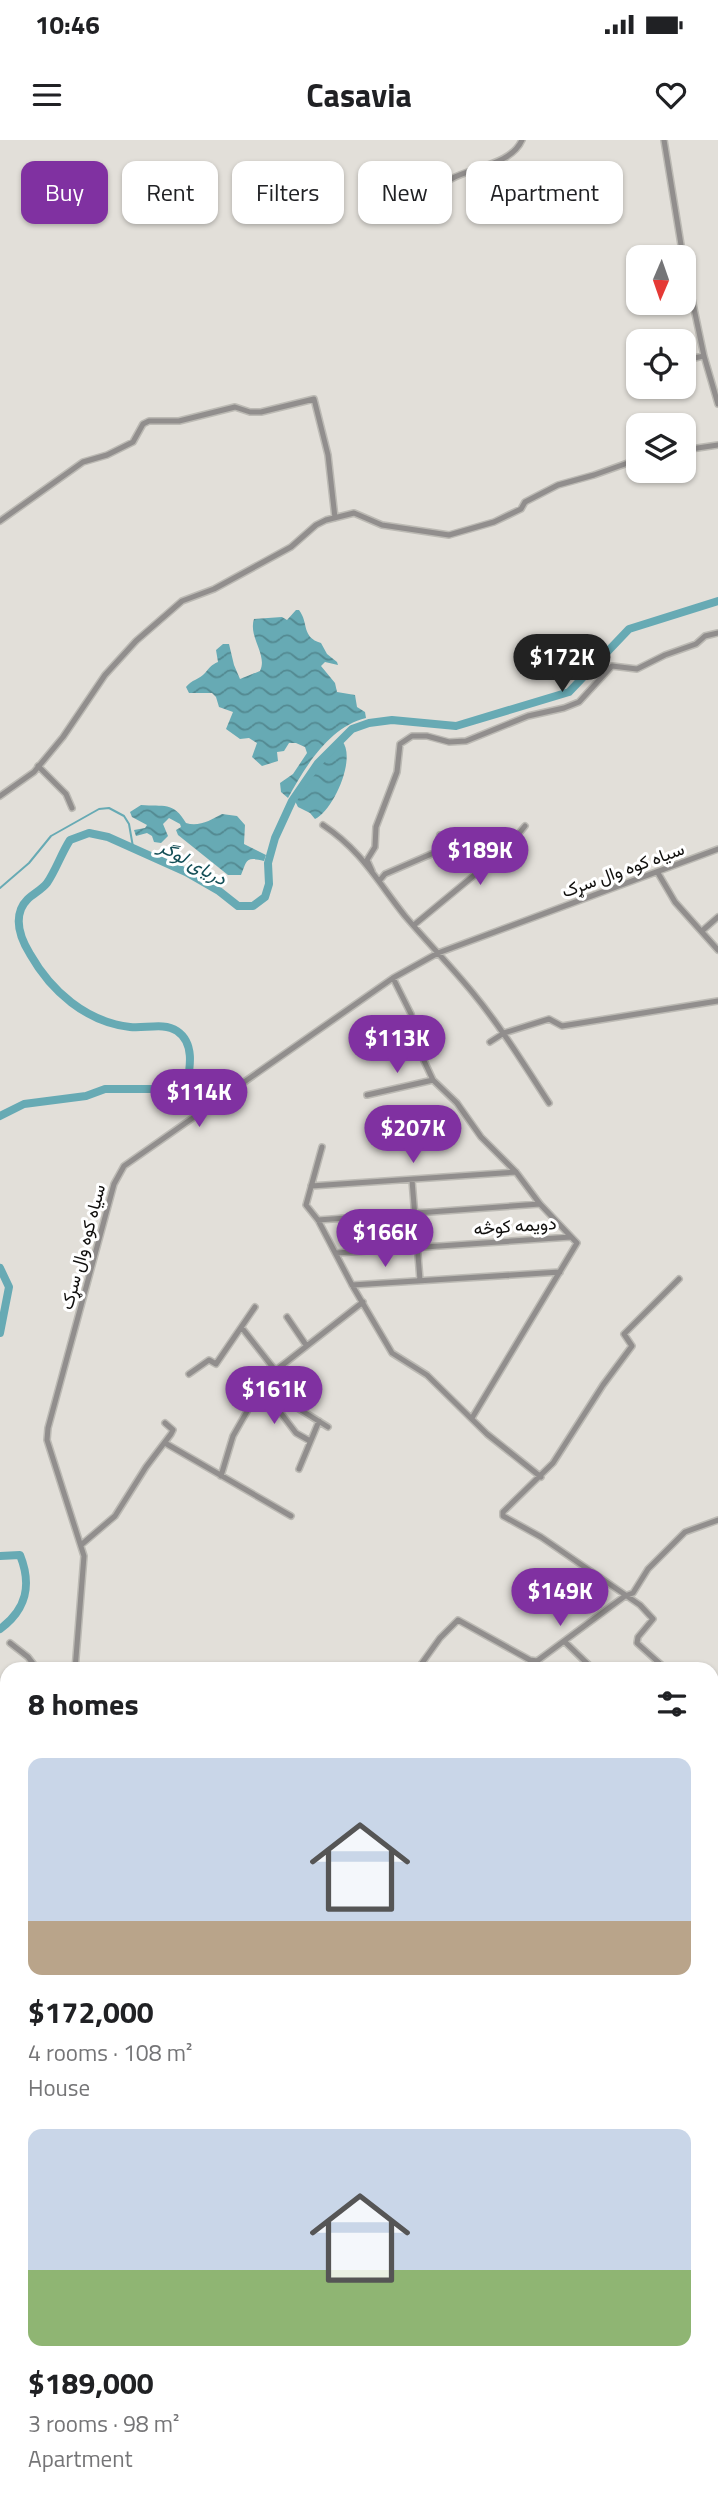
<!DOCTYPE html>
<html lang="en">
<head>
<meta charset="utf-8">
<style>
  :root { --surface:#fff; --page:#f2f2f2; --text:#202124; --muted:#757577; --accent:#8031a1 }
  body { margin:0; font-family:"Titillium Web",Vazirmatn,sans-serif; background:var(--page); color:var(--text); height:100vh; display:flex; flex-direction:column; font-size:26px; white-space:nowrap }
  * { box-sizing:border-box; margin:0 }
  p { font-size:23px; color:var(--muted) }
  .icon { flex:none; width:38px; height:38px; fill:none; stroke:currentColor; stroke-width:2; stroke-linecap:round; stroke-linejoin:round }
  .map { position:relative; flex:1; overflow:hidden }
  .drawer { position:absolute; left:0px; top:1522px; width:719px; height:842px; display:flex; flex-direction:column; background:var(--surface); border-radius:21px 21px 0 0; box-shadow:0 2px 5px #0004 }
  .drawer>* { flex:none }
  .guide { position:absolute; left:21px; top:21px; width:677px; height:63px; display:flex; gap:14px }
  .needle { width:46px; rotate:182deg }
  .tools { position:absolute; left:626px; top:105px; display:grid; gap:14px }
  .tools a { display:grid; place-items:center; width:70px; height:70px; border-radius:14px; background:var(--surface); box-shadow:0 2px 5px #0004; font-size:35px }
  .price { position:absolute; translate:-50% -60px; padding:0 16px; border-radius:24px; background:var(--accent); color:#fff; font-size:23px; line-height:46px; filter:drop-shadow(0 2px 4px #0008) }
  .price::after { content:''; position:absolute; left:50%; top:42px; width:21px; height:16px; margin-left:-10px; background:inherit; clip-path:polygon(0 0,100% 0,50% 100%) }
  .price.current { background:#222; color:#fff }
  ul { padding:0; list-style:none }
  li { display:grid; align-content:center; gap:14px; height:371px; padding:0 28px }
  li span { display:grid; place-items:center; height:217px; border-radius:14px; color:#555 }
  li>.icon { margin-inline-start:auto }
  span .icon { width:126px; height:126px; fill:#fffc; stroke-width:1 }
  li b { font-size:30px }
  h2 { display:flex; justify-content:space-between; align-items:center; height:84px; padding:0 28px; font-size:30px }
  .tag { padding:0 24px; border-radius:14px; background:var(--surface); box-shadow:0 2px 5px #0004; font-size:24px; line-height:63px }
  .tag.current { background:var(--accent); color:#fff }
  .status { display:flex; justify-content:space-between; align-items:center; height:49px; padding:0 35px; background:var(--surface); direction:ltr }
  .status svg { height:19px; fill:currentColor }
  header { display:flex; justify-content:space-between; align-items:center; height:91px; padding:0 28px; background:var(--surface); font-size:32px; font-weight:700 }
  .map>svg:first-child { display:block }
</style>
</head>
<body>
<div class="status"><b>10:46</b><svg viewBox="0 0 49 12"><path d="M0 12V9h3v3zM5 12V6h3v6zM10 12V3h3v9zM15 12V0h3v12zM26 1h20v11H26zM47 4h2v5h-2z"/></svg></div>
<header><svg class="icon" aria-label="menu" viewBox="0 0 24 24"><path d="M4 6h16M4 12h16M4 18h16"/></svg>Casavia<svg class="icon" aria-label="heart" viewBox="0 0 24 24"><path d="M12 20l-8-8c-3-5 5-10 8-4 3-6 11-1 8 4z"/></svg></header>
<div class="map">
<svg width="718" height="2363" viewBox="0 0 718 2363">
  <defs>
    <pattern id="park-dots" width="8" height="8" patternUnits="userSpaceOnUse" patternTransform="scale(1.75)"><rect width="8" height="8" fill="#c2d8b5"/><path d="M2 2h.1M6 6h.1" fill="none" stroke="#a6b89a" stroke-width="1.8" stroke-linecap="round"/></pattern>
    <pattern id="water-waves" width="16" height="10" patternUnits="userSpaceOnUse" patternTransform="scale(1.75)"><rect width="16" height="10" fill="#67aab4"/><path d="M0 5q4-4 8 0t8 0" fill="none" stroke="#538991"/></pattern>
  </defs>
  <rect width="100%" height="100%" fill="#e2dfd9"/>
  <path fill="url(#park-dots)" d="M712,2327h6v36h-95l14,-6h75z"/>
  <path fill="url(#water-waves)" d="M296,470h3c10,13 2,27 22,33l6,11 10,8 1,3 -13,-3 -4,4 14,17 2,9 18,3 2,12 8,5 1,6c-37,9 -61,49 -78,80l-7,-6 -1,-9 13,-9 14,-21 -2,-6 -9,-4h-7l-5,8 -7,1 1,9 -16,5 -10,-9 5,-14 -8,-5 -9,1 -14,-10 7,-17 -14,-5 -3,-10 -4,-4h-23l-3,-6c5,-7 14,-8 19,-14 5,-6 6,-8 13,-11l-2,-12 7,-6h6l5,21 6,14 20,-8c8,-16 -12,-34 -6,-52l28,-2 5,3z
    M342,601c15,17 -9,70 -27,78l-5,-6 -12,-6 -3,-6 14,-23z
    M141,665c23,2 32,-4 45,18 13,4 25,-3 36,-9l15,2 8,9 -1,19 22,11 -2,6c-19,-5 -17,0 -23,14h-13l-50,-40 -2,-5 5,-3 -1,-3 -11,-6 -6,6 5,12 -7,7 -7,-1 -2,-6 -5,-3 -11,3 -2,-6 11,-2 2,-3 -15,-8 -2,-5z"/>
  <g fill="none" stroke-linecap="round" stroke-linejoin="round">
    <path stroke="#67aab4" stroke-width="2" d="M0,748l29,-25 22,-27 48,-27 10,-1 15,8 5,8 4,23"/>
    <path stroke="#67aab4" stroke-width="4.5" d="M0,1966l7,-1
      M712,1968l6,1"/>
    <path stroke="#67aab4" stroke-width="8" d="M0,976l24,-12 62,-8 19,-7h55l15,5 12,-9c3,-17 8,-42 -10,-54 -13,-9 -33,-2 -47,-4 -44,-5 -79,-36 -100,-73 -8,-13 -15,-30 -9,-45 5,-13 18,-16 26,-26 9,-13 14,-29 23,-43l19,-7 19,4 78,35 33,19 19,15h15l12,-9 4,-13 -1,-21 7,-25 17,-37 26,-38 34,-34 17,-6 23,-3 64,6 113,-34 60,-63 89,-28
      M0,1128l9,19 -9,46
      M0,1416l20,-1c12,30 7,54 -20,74
      M0,1699l2,8 -2,9"/>
    <g stroke="#bcbab4" stroke-width="8">
      <path id="minor" d="M664,0l19,117
        M451,39c21,-12 60,-14 71,-39
        M684,121l20,95 14,48
        M684,220l20,-4
        M684,310l34,-5
        M0,381l83,-59 24,-7 26,-13 10,-18 6,-3h30l56,-14 15,5h11l53,-13 14,56 7,63
        M38,626l28,28 6,14
        M0,656l34,-24 29,-35 42,-62 31,-34 46,-40 32,-12 77,-42 25,-22 10,-5 28,-7 28,12 67,10 45,-13 27,-13 4,-7 33,-17 36,-10 45,-16
        M323,685c39,26 54,56 82,91 22,26 46,50 68,77 28,34 52,73 76,110
        M372,731l-5,-11 8,-13 1,-20 21,-55 3,-28 12,-8h15l22,6 17,-1 62,-25 36,-8 15,-6 33,-36 25,3 28,-14 31,-11 9,-8 13,-3
        M658,733l17,29 43,48
        M380,740l5,-6 51,-22 4,-17
        M414,785l92,-76 19,-23
        M702,791l16,-14
        M393,838l18,36 8,36 14,30 24,23 24,34 35,35 24,32 37,39 -105,175
        M490,902l14,-9 45,-14 13,7 156,-25
        M367,955l66,-15
        M322,1007l-16,58 12,15 34,65 40,68 35,22 60,59 54,43
        M412,1040l8,100
        M311,1046l205,-14
        M318,1080l222,-16
        M336,1113l235,-16
        M352,1145l208,-13
        M287,1177l19,28
        M242,1188l33,42
        M189,1234l20,-14 7,4 39,-57
        M271,1234l25,33 32,20
        M261,1247l35,46 14,8
        M165,1303l126,73
        M299,1329l20,-48
        M221,1336l12,-40 28,-49 10,-13 92,-72
        M81,1405l34,-29 31,-49 25,-33 2,-4 -8,-7
        M565,1502l29,28
        M10,1503l18,14 10,13
        M75,1530l9,-114 -37,-116 1,-12 66,-244 10,-18 269,-188 45,-25 280,-104
        M417,1530l23,-32 18,-18 72,40 7,1 88,-65 8,-3 15,-24 37,-37 33,-12
        M667,1530l-30,-27 1,-6 15,-18 -13,-14 -99,-68 -38,-21v-4l50,-49 50,-78 29,-39 -8,-12 55,-55
        M712,1563l6,5
        M712,1619l6,4
        M712,1762l6,5
        M712,1813l6,5
        M712,1858l6,3
        M712,1909l6,-7
        M712,1934l6,5
        M712,1959l6,-6
        M712,1973l6,4
        M0,2019l7,-11
        M712,2062l6,4
        M712,2105l6,-9
        M712,2140l6,6
        M7,2182l-3,5 3,43
        M712,2205l6,10
        M0,2259l7,1
        M0,2303l7,2
        M712,2327h6
        M43,2357v6
        M134,2357l3,6
        M572,2357l19,6
        M277,2363l4,-6
        M382,2363l2,-6
        M487,2363l21,-6
        M623,2363l14,-6"/>
    </g>
    <use href="#minor" stroke="#918e8d" stroke-width="5"/>
  </g>
  <g text-anchor="middle" stroke-width="6" stroke-linejoin="round" paint-order="stroke">
    <g font-size="18" fill="#100f0d" stroke="#fff">
      <text transform="translate(623 730) rotate(-20)" y="6">سیاه کوه وال سړک</text>
      <text transform="translate(515 1086) rotate(-4)" y="6">دویمه کوڅه</text>
      <text transform="translate(83 1107) rotate(-75)" y="6">سیاه کوه وال سړک</text>
    </g>
    <g font-size="19" font-style="italic" fill="#144f57" stroke="#fff">
      <text transform="translate(193 722) rotate(29)" y="7">دریای لوگر</text>
    </g>
  </g>
</svg>
<div class="tools">
<a><svg class="needle" viewBox="-14 -14 28 28"><path d="M0-13l5 13h-10z" fill="#e53935"/><path d="M0 13l5-13h-10z" fill="#757577"/></svg></a>
<a><svg class="icon" aria-label="locate" viewBox="0 0 24 24"><circle cx="12" cy="12" r="6"/><path d="M12 2v4M12 18v4M2 12h4M18 12h4"/></svg></a>
<a><svg class="icon" aria-label="layers" viewBox="0 0 24 24"><path d="M12 4l9 5-9 5-9-5zM3 14l9 5 9-5"/></svg></a>
</div>
<b class="price current" style="left:562px;top:554px">$172K</b>
<b class="price" style="left:480px;top:747px">$189K</b>
<b class="price" style="left:397px;top:935px">$113K</b>
<b class="price" style="left:199px;top:989px">$114K</b>
<b class="price" style="left:413px;top:1025px">$207K</b>
<b class="price" style="left:385px;top:1129px">$166K</b>
<b class="price" style="left:274px;top:1286px">$161K</b>
<b class="price" style="left:560px;top:1488px">$149K</b>
<div class="guide">
<a class="tag current">Buy</a>
<a class="tag">Rent</a>
<a class="tag">Filters</a>
<a class="tag">New</a>
<a class="tag">Apartment</a>
</div>
<section class="drawer">
<h2>8 homes<svg class="icon" aria-label="filters" viewBox="0 0 24 24"><path d="M4 7h16M4 17h16"/><circle cx="9" cy="7" r="2"/><circle cx="15" cy="17" r="2"/></svg></h2>
<ul>
<li><span style="background:linear-gradient(#c9d6e8 75%,#b9a48a 0)"><svg class="icon" aria-label="home" viewBox="0 0 24 24"><path d="M3 11l9-7 9 7M6 9v11h12V9"/></svg></span><div><b>$172,000</b><p>4 rooms · 108 m²</p><p>House</p></div></li>
<li><span style="background:linear-gradient(#c9d6e8 65%,#8fb573 0)"><svg class="icon" aria-label="home" viewBox="0 0 24 24"><path d="M3 11l9-7 9 7M6 9v11h12V9"/></svg></span><div><b>$189,000</b><p>3 rooms · 98 m²</p><p>Apartment</p></div></li>
</ul>
</section>
</div>
</body>
</html>
